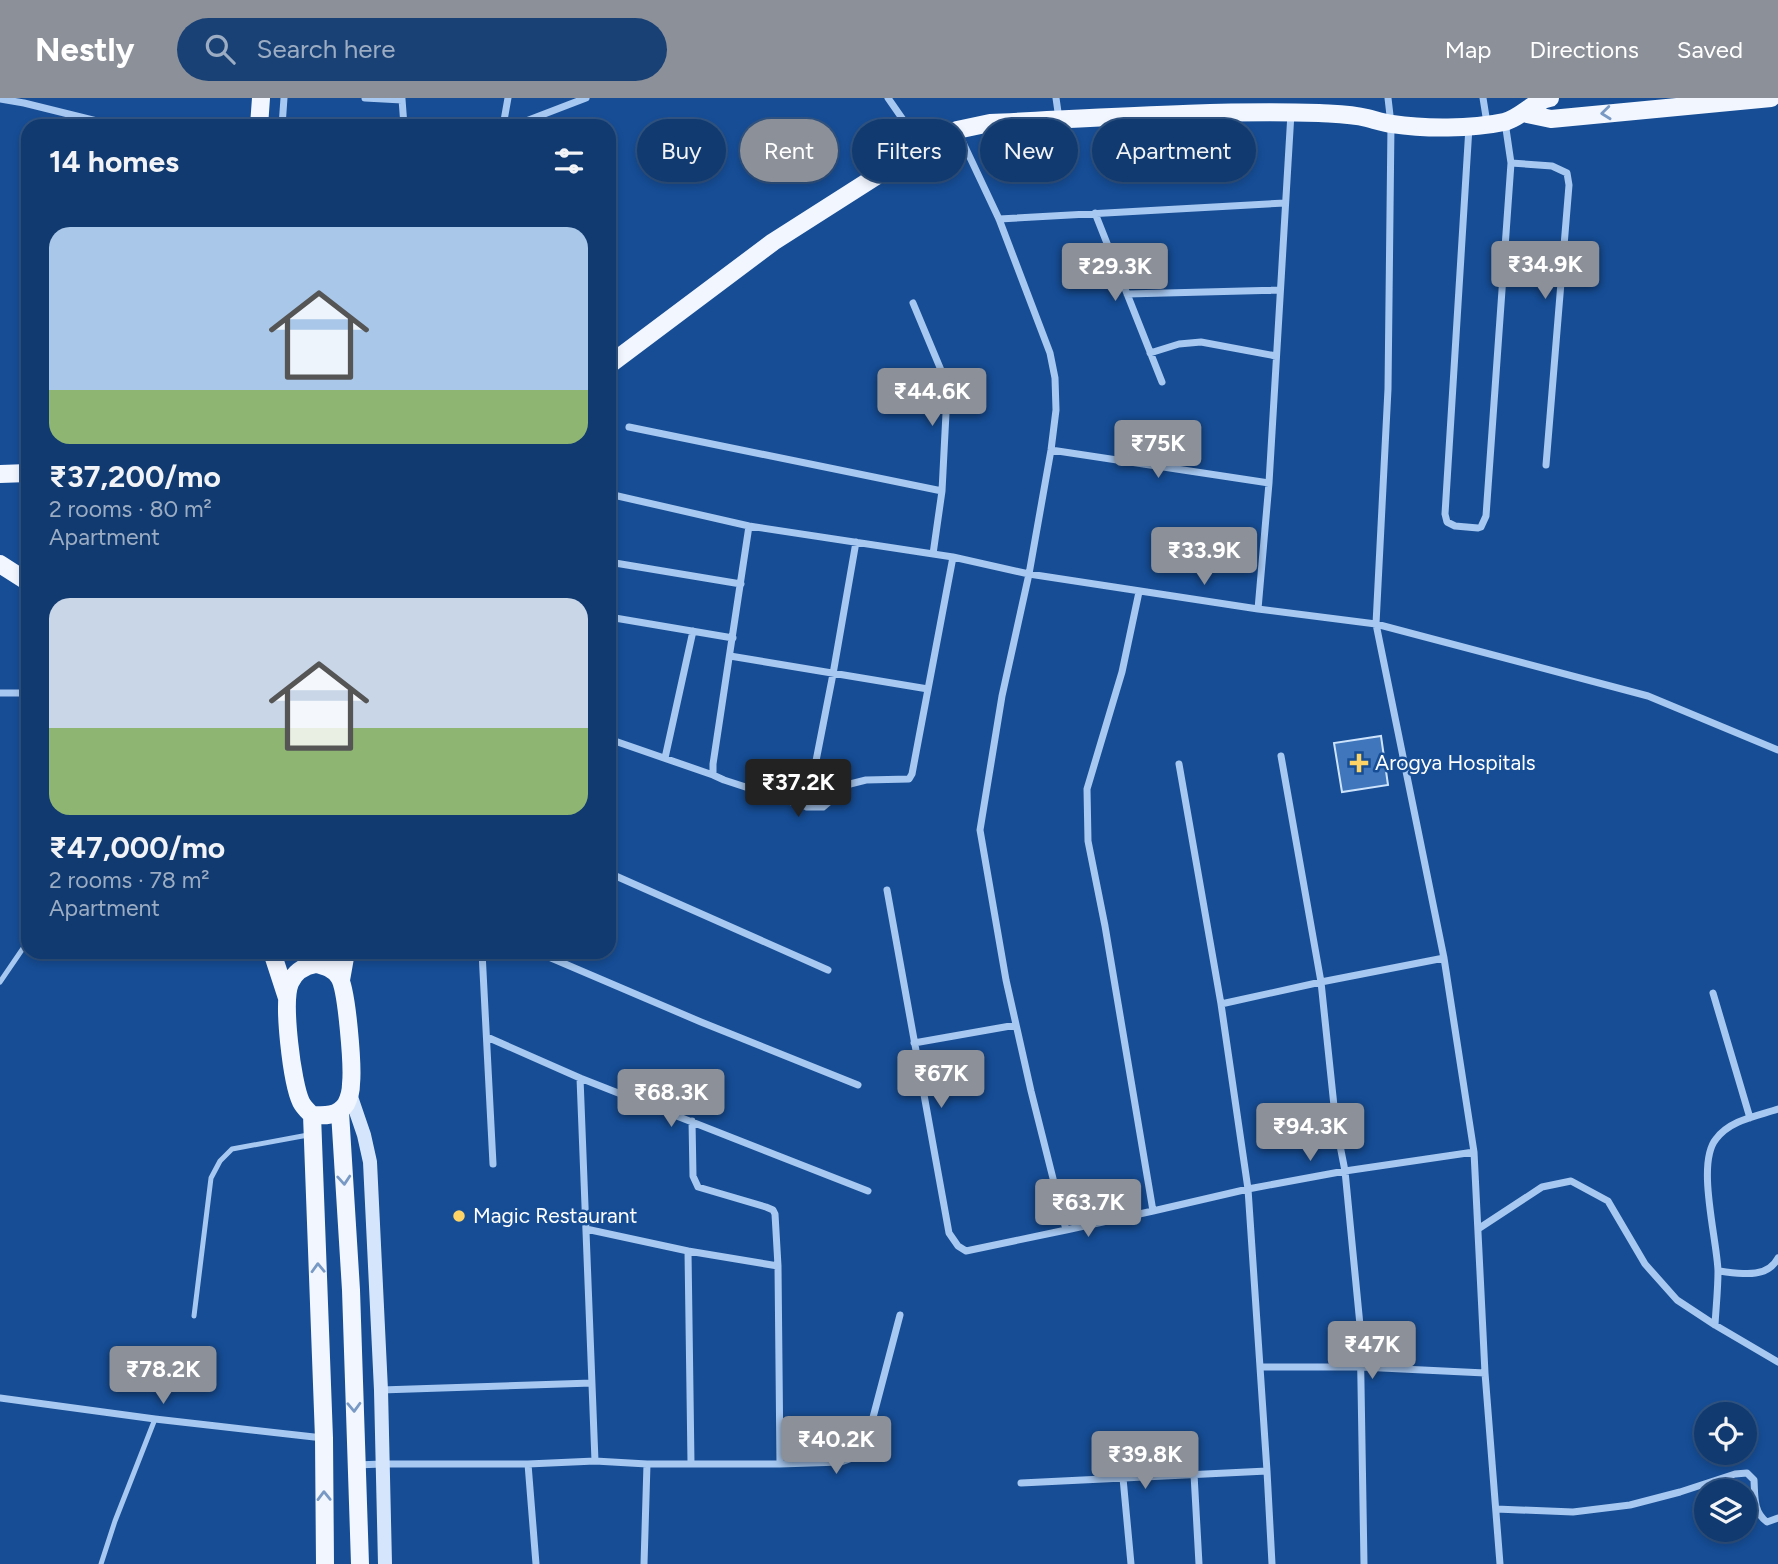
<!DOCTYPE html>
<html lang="en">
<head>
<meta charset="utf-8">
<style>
  :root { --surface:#103a70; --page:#194175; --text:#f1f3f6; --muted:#9cadc3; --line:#305483; --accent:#8c9099 }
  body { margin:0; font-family:Figtree,sans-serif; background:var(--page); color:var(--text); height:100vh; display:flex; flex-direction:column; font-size:26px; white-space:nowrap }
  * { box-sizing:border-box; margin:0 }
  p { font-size:23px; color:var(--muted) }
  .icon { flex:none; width:38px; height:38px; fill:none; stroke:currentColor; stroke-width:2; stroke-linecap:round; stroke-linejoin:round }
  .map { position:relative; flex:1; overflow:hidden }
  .sheet { position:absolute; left:21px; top:21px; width:595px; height:840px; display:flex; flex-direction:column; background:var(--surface); border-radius:21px; box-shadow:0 4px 10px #0003,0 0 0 2px var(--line) }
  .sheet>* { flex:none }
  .banner { position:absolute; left:637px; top:21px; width:665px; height:63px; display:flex; gap:14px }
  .controls { position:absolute; left:1694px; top:1304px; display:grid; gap:14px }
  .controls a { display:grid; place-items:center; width:63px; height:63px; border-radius:50%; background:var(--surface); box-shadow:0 4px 10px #0003,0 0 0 2px var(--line); font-size:35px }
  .price { position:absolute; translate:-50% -60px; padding:0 16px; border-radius:7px; background:var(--accent); color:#fff; font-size:23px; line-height:46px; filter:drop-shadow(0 2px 4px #0008) }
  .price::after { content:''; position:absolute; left:50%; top:42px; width:21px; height:16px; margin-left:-10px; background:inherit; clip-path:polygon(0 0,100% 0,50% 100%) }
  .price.selected { background:#222; color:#fff }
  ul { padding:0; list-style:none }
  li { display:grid; align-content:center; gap:14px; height:371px; padding:0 28px }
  li span { display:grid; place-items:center; height:217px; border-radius:21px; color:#555 }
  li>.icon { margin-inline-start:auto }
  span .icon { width:126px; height:126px; fill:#fffc; stroke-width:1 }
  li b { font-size:30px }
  h2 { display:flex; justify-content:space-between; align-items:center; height:84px; padding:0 28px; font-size:30px }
  .chip { padding:0 24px; border-radius:32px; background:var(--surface); box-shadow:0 4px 10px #0003,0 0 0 2px var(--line); font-size:24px; line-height:63px }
  .chip.selected { background:var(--accent); color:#fff }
  header { display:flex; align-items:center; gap:42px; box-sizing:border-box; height:98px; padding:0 35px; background:var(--accent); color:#fff }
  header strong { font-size:33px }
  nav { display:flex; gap:38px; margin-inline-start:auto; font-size:24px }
  .search { width:490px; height:63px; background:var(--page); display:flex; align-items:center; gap:18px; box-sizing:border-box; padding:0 24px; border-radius:38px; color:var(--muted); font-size:26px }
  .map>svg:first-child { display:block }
</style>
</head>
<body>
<header>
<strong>Nestly</strong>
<div class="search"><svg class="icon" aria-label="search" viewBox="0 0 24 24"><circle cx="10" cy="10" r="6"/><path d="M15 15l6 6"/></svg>Search here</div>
<nav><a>Map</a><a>Directions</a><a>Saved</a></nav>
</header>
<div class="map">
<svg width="1778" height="1466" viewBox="0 0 1778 1466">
  <rect width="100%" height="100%" fill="#164d95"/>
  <path fill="#3f76bc" stroke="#cee3fc" stroke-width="2" d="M1381,638l7,49 -46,7 -8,-49z"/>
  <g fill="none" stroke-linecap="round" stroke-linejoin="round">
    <path stroke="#a7c8f1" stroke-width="5" d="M0,884l28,-41
      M194,1218l17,-138 9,-17 12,-12 76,-14
      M101,1466l14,-43 40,-102"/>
    <path stroke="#a7c8f1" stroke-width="7" d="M365,0l37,2
      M888,0l34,49
      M1056,0l3,21
      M1388,0l3,26 -3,265 -12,235 68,334 30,194 11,221 15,191
      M1483,0l4,25
      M0,1l24,4 93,23
      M402,1l2,27
      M282,28l2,-28
      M503,28l5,-28
      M513,28l73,-28
      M1469,29l-24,387 2,8 8,4 23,2 3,-1 5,-11 25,-353 -6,-41
      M958,34l41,87 51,134 5,25 1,32 -5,40 -22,124 -27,122 -22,134 26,150 25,111 35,139 87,-19 -48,-285 -17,-85 -1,-52 35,-117 17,-80
      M1511,65l41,3 15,7 2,12 -23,280
      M1095,115l67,169
      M999,121l286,-16
      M1127,196l153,-4
      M913,205l28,67 5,43 -4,78 -9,63
      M1150,255l29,-9 22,-2 75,14
      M629,329l313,64
      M1051,352l218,33
      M609,396l140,32 204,31 76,17 229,35 118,15 272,72 130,54
      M749,428l-36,238v11l11,5 83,27h16l27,-23 16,-4 43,-1 3,-5 41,-217
      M609,464l132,22
      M1258,511l11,-126 22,-370
      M609,519l124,21
      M730,558l198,33
      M0,595h28
      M609,641l104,36
      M1281,658l40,226 15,143 9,46 15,154 4,239
      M665,660l28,-127
      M1179,666l42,240 27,185 19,282 5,93
      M807,709l26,-133 23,-132
      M609,775l219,97
      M887,792l62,343 9,13 8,5 100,-21
      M482,854l11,212
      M537,854l164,70 157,63
      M1713,895l37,125
      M1221,906l100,-22 123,-24
      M487,939l93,41 288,113
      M914,945l102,-18
      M580,980l15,383
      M692,1023l1,55 5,11 68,20 7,3 2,4 3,52 2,198
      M1153,1113l95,-22 97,-18 129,-19
      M586,1131l102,22
      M1478,1131l64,-42 29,-6 37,20 37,63 32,36 38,25 63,37
      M1718,1173c20,2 49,9 60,-13
      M1715,1227c1,-18 3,-36 3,-54 -1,-32 -22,-108 -2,-132 14,-19 41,-23 62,-30
      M1260,1269h101l124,6
      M381,1292l211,-7
      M0,1300l155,21 168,19
      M691,1365l-3,-212 90,15
      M528,1366l67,-3 52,3 -3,100
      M647,1366h133l61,-2 14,-5 11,-13 34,-129
      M356,1367l26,-1h146l8,100
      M1194,1376l5,90
      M1123,1380l8,86
      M1021,1385l246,-12
      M1496,1411l77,3 57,-7 50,-13 55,-18 12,-1 7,7c1,16 -1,32 13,42l11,-4"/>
    <path stroke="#d5e6fc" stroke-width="14" d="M350,996l14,41 6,27 11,228 4,174"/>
    <path stroke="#f1f6ff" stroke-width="18" d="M1523,15l28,6 220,-21
      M259,28l2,-28
      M609,267l164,-123 149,-95 35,-17 33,-7c109,-5 220,-13 329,-10 16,1 32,1 48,5 8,2 17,5 25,6 33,5 79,5 112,-2 17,-4 29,-21 46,-24
      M0,376l28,-1
      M0,466l28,18
      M272,854l15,46
      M316,866c9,2 17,4 23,13 8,12 14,90 12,107 0,6 -2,14 -5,20 -8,12 -21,12 -34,11 -4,-4 -8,-7 -11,-13 -9,-19 -19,-100 -11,-119 5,-12 15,-17 26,-19z
      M341,882l5,-28
      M340,1014l11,178 9,274
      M312,1017l12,323 1,126"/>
  </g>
  <defs><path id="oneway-chevron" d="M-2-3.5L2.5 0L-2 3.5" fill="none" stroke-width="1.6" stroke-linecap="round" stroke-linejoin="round" transform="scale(1.75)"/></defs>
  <g stroke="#7999c5">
    <use href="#oneway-chevron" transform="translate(1606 15) rotate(174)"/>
    <use href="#oneway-chevron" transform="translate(344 1082) rotate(86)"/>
    <use href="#oneway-chevron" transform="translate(318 1170) rotate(-92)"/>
    <use href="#oneway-chevron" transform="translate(354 1309) rotate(88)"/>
    <use href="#oneway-chevron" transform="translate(324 1398) rotate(-91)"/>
  </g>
  <g fill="#ffd467" stroke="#164d95" stroke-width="2.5">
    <path d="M1355.5 654.5h7v7h7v7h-7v7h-7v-7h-7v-7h7z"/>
    <circle cx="459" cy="1118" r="7"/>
  </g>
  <g text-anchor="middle" stroke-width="5" stroke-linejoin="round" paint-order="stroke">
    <g font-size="21" fill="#fff" stroke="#164d95" text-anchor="start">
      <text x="1375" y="672">Arogya Hospitals</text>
      <text x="473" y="1125">Magic Restaurant</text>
    </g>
  </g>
</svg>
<div class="controls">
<a><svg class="icon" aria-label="locate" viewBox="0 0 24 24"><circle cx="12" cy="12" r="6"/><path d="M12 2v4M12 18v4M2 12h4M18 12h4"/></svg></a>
<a><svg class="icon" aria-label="layers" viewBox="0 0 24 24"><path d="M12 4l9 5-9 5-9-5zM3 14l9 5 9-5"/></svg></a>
</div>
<b class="price" style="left:1545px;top:203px">₹34.9K</b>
<b class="price" style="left:1115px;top:205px">₹29.3K</b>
<b class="price" style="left:932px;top:330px">₹44.6K</b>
<b class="price" style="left:1158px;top:382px">₹75K</b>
<b class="price" style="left:1204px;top:489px">₹33.9K</b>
<b class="price selected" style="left:798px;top:721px">₹37.2K</b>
<b class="price" style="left:941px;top:1012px">₹67K</b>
<b class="price" style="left:671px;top:1031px">₹68.3K</b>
<b class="price" style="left:1310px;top:1065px">₹94.3K</b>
<b class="price" style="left:1088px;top:1141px">₹63.7K</b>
<b class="price" style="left:1372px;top:1283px">₹47K</b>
<b class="price" style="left:163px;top:1308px">₹78.2K</b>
<b class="price" style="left:836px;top:1378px">₹40.2K</b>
<b class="price" style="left:1145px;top:1393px">₹39.8K</b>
<div class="banner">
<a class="chip">Buy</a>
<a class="chip selected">Rent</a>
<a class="chip">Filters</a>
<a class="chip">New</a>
<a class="chip">Apartment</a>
</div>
<section class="sheet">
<h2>14 homes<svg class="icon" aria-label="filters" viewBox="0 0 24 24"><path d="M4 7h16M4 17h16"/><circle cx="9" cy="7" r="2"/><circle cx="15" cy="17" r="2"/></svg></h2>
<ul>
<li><span style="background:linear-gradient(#a9c7e8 75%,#8fb573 0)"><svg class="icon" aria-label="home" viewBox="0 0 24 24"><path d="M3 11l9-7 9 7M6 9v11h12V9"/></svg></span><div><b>₹37,200/mo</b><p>2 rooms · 80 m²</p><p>Apartment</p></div></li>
<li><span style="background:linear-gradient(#c9d6e8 60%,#8fb573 0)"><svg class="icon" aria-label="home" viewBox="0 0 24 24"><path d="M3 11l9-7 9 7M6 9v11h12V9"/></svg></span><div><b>₹47,000/mo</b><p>2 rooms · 78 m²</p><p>Apartment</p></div></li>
</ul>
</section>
</div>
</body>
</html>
